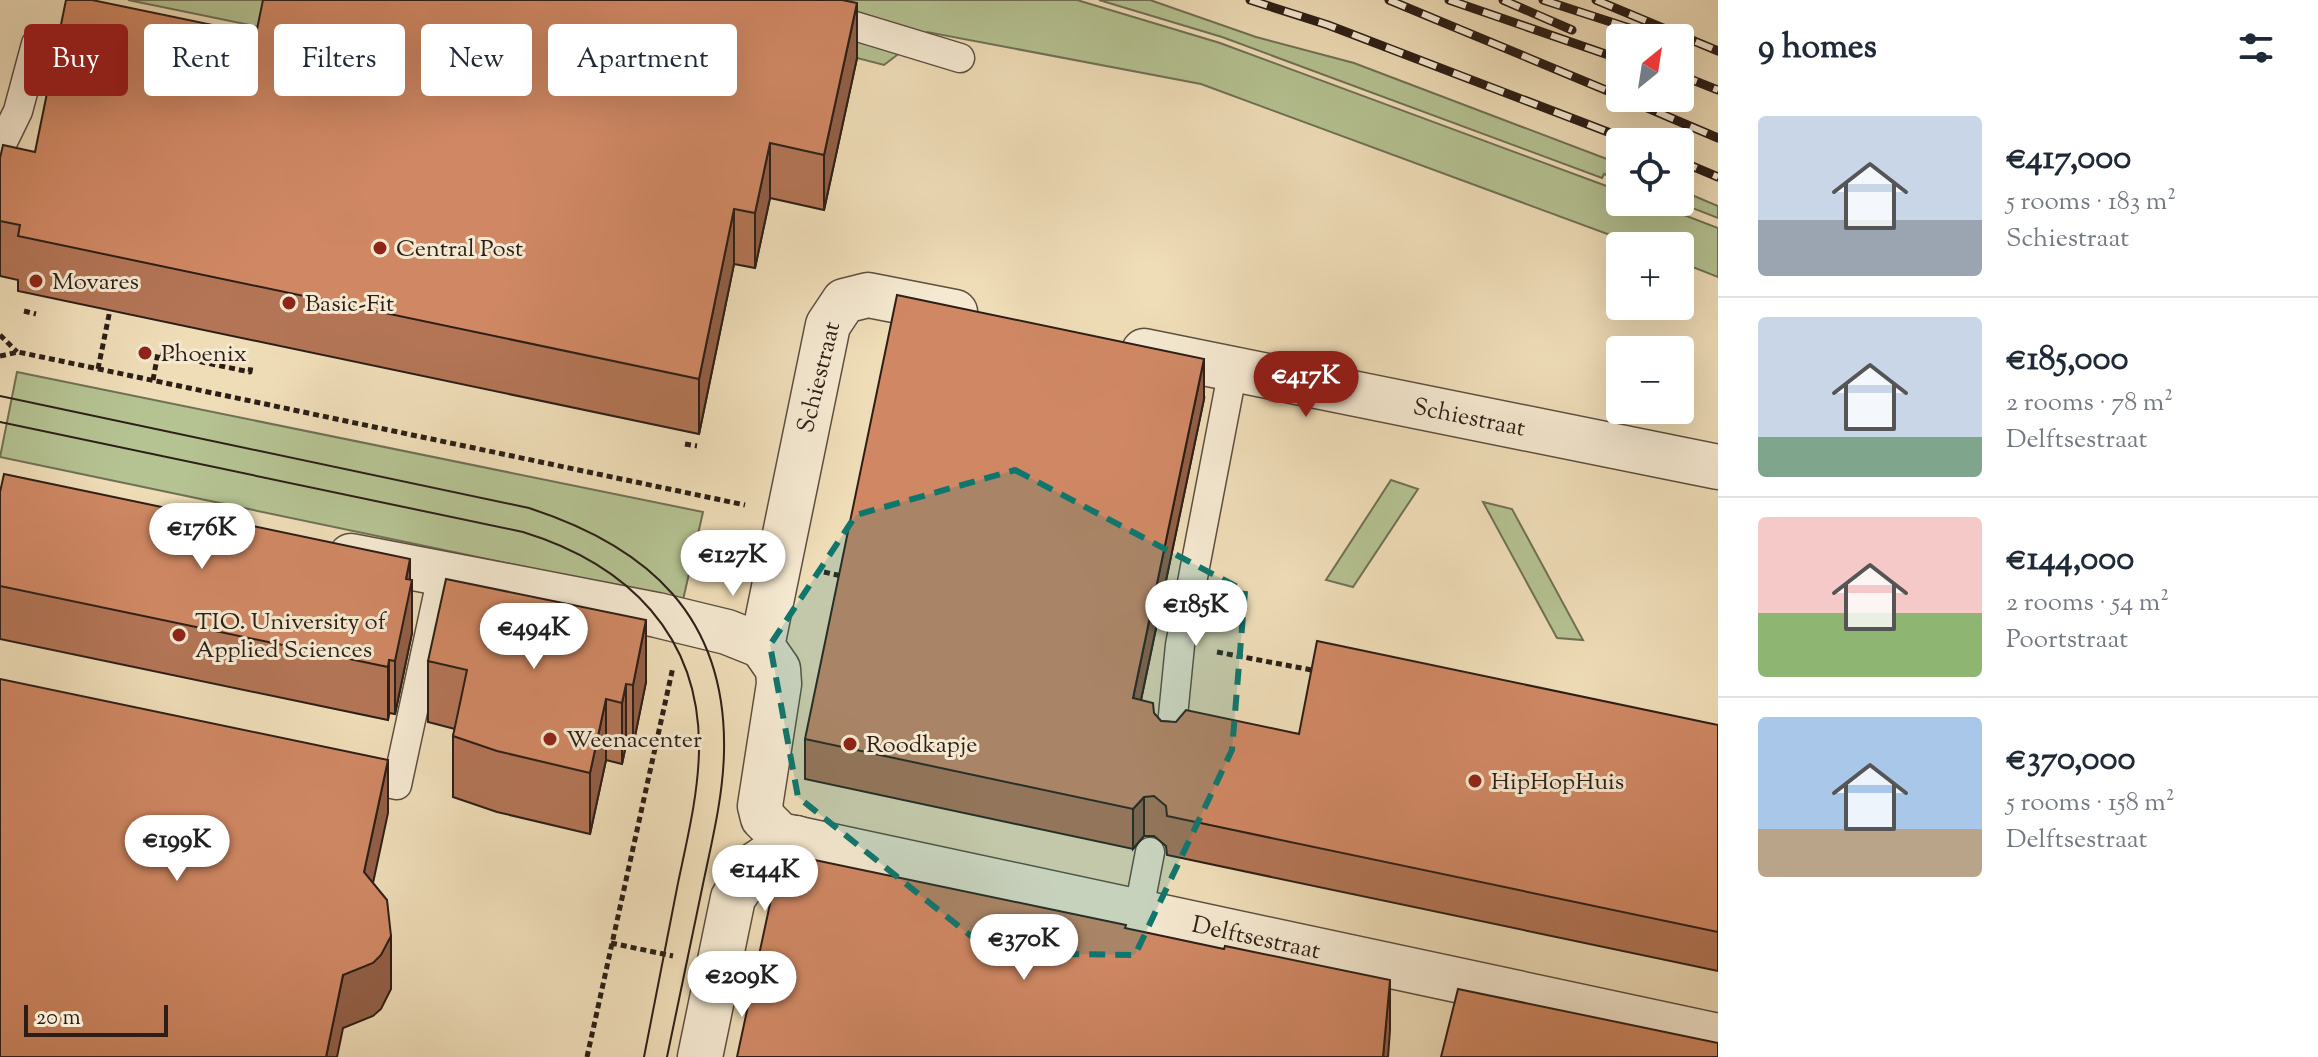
<!DOCTYPE html>
<html lang="en">
<head>
<meta charset="utf-8">
<style>
  :root { --surface:#fff; --page:#f6f6f7; --text:#1f2937; --muted:#747a83; --line:#e0e1e3; --accent:#8f2418 }
  body { margin:0; font-family:"Sorts Mill Goudy",serif; background:var(--page); color:var(--text); height:100vh; display:flex; flex-direction:column; font-size:30px; white-space:nowrap }
  * { box-sizing:border-box; margin:0 }
  p { font-size:26px; color:var(--muted) }
  .icon { flex:none; width:44px; height:44px; fill:none; stroke:currentColor; stroke-width:2; stroke-linecap:round; stroke-linejoin:round }
  .map { position:relative; flex:1; overflow:hidden }
  .details { display:flex; flex-direction:column; background:var(--surface); width:600px }
  .details>* { flex:none }
  .banner { position:absolute; left:24px; top:24px; width:760px; height:72px; display:flex; gap:16px }
  .needle { width:52px; rotate:30deg }
  .tools { position:absolute; left:1606px; top:24px; display:grid; gap:16px }
  .tools a { display:grid; place-items:center; width:88px; height:88px; border-radius:8px; background:var(--surface); box-shadow:0 8px 32px #0002; font-size:40px }
  .scale { position:absolute; left:24px; bottom:20px; width:144px; box-sizing:border-box; padding-left:8px; border:4px solid #2c1e17; border-top:0; font-size:22px; line-height:28px; white-space:nowrap; color:#2c1e17; -webkit-text-stroke:6px #f5e9d1; paint-order:stroke }
  .price { position:absolute; translate:-50% -68px; padding:0 18px; border-radius:28px; background:#fff; color:#222; font-size:26px; line-height:52px; filter:drop-shadow(0 2px 4px #0008) }
  .price::after { content:''; position:absolute; left:50%; top:48px; width:24px; height:18px; margin-left:-12px; background:inherit; clip-path:polygon(0 0,100% 0,50% 100%) }
  .price.current { background:var(--accent); color:#fff }
  ul { padding:0; list-style:none }
  li { display:flex; align-items:center; gap:24px; height:200px; padding:0 40px }
  li+li { border-top:2px solid var(--line) }
  li span { display:grid; place-items:center; flex:none; width:224px; height:160px; border-radius:8px; color:#555 }
  li>.icon { margin-inline-start:auto }
  span .icon { width:96px; height:96px; fill:#fffc; stroke-width:1 }
  li b { font-size:34px }
  h2 { display:flex; justify-content:space-between; align-items:center; height:96px; padding:0 40px; font-size:34px }
  .tag { padding:0 28px; border-radius:8px; background:var(--surface); box-shadow:0 8px 32px #0002; font-size:28px; line-height:72px }
  .tag.current { background:var(--accent); color:#fff }
  main { display:flex; flex:1; min-height:0 }
  .map>svg:first-child { display:block }
</style>
</head>
<body>
<main>
<div class="map">
<svg width="1718" height="1057" viewBox="0 0 1718 1057">
  <rect width="100%" height="100%" fill="#efddb8"/>
  <filter id="stains"><feTurbulence type="fractalNoise" baseFrequency=".0025" numOctaves="4"/><feColorMatrix values="0 0 0 0 .2 0 0 0 0 .09 0 0 0 0 .02 0 0 0 .5 -.17"/></filter>
  <radialGradient id="worn" r=".72"><stop offset=".6" stop-color="#630" stop-opacity="0"/><stop offset="1" stop-color="#630" stop-opacity=".3"/></radialGradient>
  <path fill="#b5c292" stroke="#707054" stroke-width="2" d="M128,0h148l-7,29z
    M818,0h259l143,43 400,148v11h30l68,26v49l-38,-15v-16h-40l-439,-162 -274,-52 -43,33 -27,-7 -6,-23 6,-24z
    M1099,0h51l106,37 98,26 266,101v16l-16,-6 -2,4 -380,-141z
    M1680,190l38,16v12l-41,-16z
    M17,372l686,140 -20,88 -683,-143z
    M1391,480l27,9 -65,98 -27,-7z
    M1483,502l29,7 71,131 -26,-2z"/>
  <g fill="none" stroke-linecap="round" stroke-linejoin="round">
    <g stroke="#5d4e3f" stroke-width="31">
      <path id="lane" d="M769,0l191,58
        M0,148l18,-37 18,-67
        M1170,746l10,-101 53,-276
        M349,775l48,10 45,-209
        M1139,909l11,-57"/>
    </g>
    <g stroke="#5d4e3f" stroke-width="47">
      <g id="street">
        <path id="s1" d="M955,312l-87,-17 -24,6 -16,24 -66,321 16,23 1,15 -19,122 3,12 17,17 938,201"/>
        <path id="s2" d="M1144,351l574,116"/>
        <path d="M351,556l306,59 70,17 35,14"/>
        <path d="M700,1057l33,-159 23,-34 40,-26"/>
      </g>
    </g>
    <path stroke="#2c1e17" stroke-width="5" stroke-dasharray="6 4" stroke-linecap="butt" d="M24,311l12,3
      M0,335l17,17
      M0,356l18,-4 727,153
      M98,369l12,-59
      M153,380l5,-27 92,19 1,-6
      M685,444l12,2
      M824,572l22,5
      M1217,652l100,19
      M611,943l62,13
      M587,1057l86,-390"/>
    <use href="#lane" stroke="#f5e9d1" stroke-width="28"/>
    <use href="#street" stroke="#f5e9d1" stroke-width="44"/>
    <path stroke="#2c1e17" stroke-width="2" d="M0,396l529,112c120,39 198,109 195,244 -1,45 -12,89 -21,132 -12,58 -24,115 -36,173
      M0,422l523,110c104,32 178,103 176,219 -1,45 -12,89 -21,132 -11,58 -23,116 -34,174"/>
    <g stroke="#2c1e17" stroke-width="9">
      <path id="rail" d="M1250,0l78,25 306,117
        M1389,0l231,96
        M1449,0l171,59
        M1503,0l69,30
        M1543,0l111,36
        M1596,0l122,51
        M1680,75l38,15
        M1624,98l94,40
        M1680,161l38,16"/>
    </g>
    <use href="#rail" stroke="#f5e9d1" stroke-width="6" stroke-dasharray="18" stroke-linecap="butt"/>
  </g>
  <path fill="#b37556" stroke="#2c1e17" stroke-width="2" d="M256,34l601,24 -33,152 -54,-12 -15,70 -21,-4 -35,170 -681,-143v-11l-18,-4v-118l35,-6z
    M1204,399l-63,301 20,21 138,13 419,-9v246l-551,-116 -1,-9 -12,-10h-10l-11,13 -328,-70v-40z
    M0,492l410,88 2,53 -17,81 -6,-1 -1,7 -388,-81z
    M428,661l218,21 -13,64 -7,-1 -4,19 -16,-4 -16,74 -93,-22 -44,-15v-61l2,-7 -27,-7z"/>
  <path fill="#925f46" stroke="#2c1e17" stroke-width="2" d="M857,3v55l-33,152v-55z
    M770,143v55l-15,70v-55z
    M734,209v55l-35,170v-55z
    M1204,359v40l-71,339v-40z
    M410,559v31l2,-10v53l-17,81v-53l11,-82z
    M646,620v62l-13,64v-61z
    M389,660v53l-1,7v-53z
    M626,684v61l-4,19v-61z
    M606,699v61l-16,74v-61z
    M388,760v53l-24,112v-53z
    M1144,797v39l-11,13v-40z
    M391,936v53l-10,20 -8,7 -30,12 -6,29h-11l17,-82z
    M1390,980v50l-2,27h-5z"/>
  <path fill="#d08864" stroke="#2c1e17" stroke-width="2" d="M66,0h26l164,34 7,-34h579l15,3 -33,152 -54,-12 -15,70 -21,-4 -35,170 -681,-143 2,-11 -20,-4v-63l3,-13 32,7z
    M897,295l307,64 -71,339 20,5 1,10 7,8 15,1 10,-12 113,24 18,-93 401,84v207l-551,-116 -1,-10 -12,-10 -10,1 -11,12 -328,-70z
    M4,474l406,85 -4,20 6,1 -17,81 -6,-1 -1,7 -388,-81v-94z
    M446,579l200,41 -13,65 -7,-1 -4,19 -16,-4 -16,74 -93,-22 -44,-15 14,-66 -39,-9z
    M0,679l388,81 -24,112 23,28 4,36 -10,19 -8,8 -30,12 -17,82h-326z
    M781,853l345,72 -1,3 99,21 1,-3 165,34 -7,77h-646z
    M1458,989l260,54v14h-277z"/>
  <path fill="#0f766e" fill-opacity="0.2" stroke="#0f766e" stroke-width="6" stroke-dasharray="16 10" stroke-linejoin="round" d="M1015,470l230,121 -13,159 -97,205 -143,-2 -194,-156 -28,-152 86,-130z"/>
  <g fill="#8f2418" stroke="#f5e9d1" stroke-width="3">
    <circle cx="380" cy="248" r="8"/>
    <circle cx="36" cy="281" r="8"/>
    <circle cx="289" cy="303" r="8"/>
    <circle cx="145" cy="353" r="8"/>
    <circle cx="179" cy="635" r="8"/>
    <circle cx="550" cy="739" r="8"/>
    <circle cx="850" cy="744" r="8"/>
    <circle cx="1475" cy="781" r="8"/>
  </g>
  <g text-anchor="middle" stroke-width="6" stroke-linejoin="round" paint-order="stroke">
    <g font-size="24" fill="#2c1e17" stroke="#f5e9d1" text-anchor="start">
      <text x="396" y="256">Central Post</text>
      <text x="52" y="289">Movares</text>
      <text x="305" y="311">Basic-Fit</text>
      <text x="161" y="361">Phoenix</text>
      <text x="195" y="629">TIO. University of<tspan x="195" dy="28">Applied Sciences</tspan></text>
      <text x="566" y="747">Weenacenter</text>
      <text x="866" y="752">Roodkapje</text>
      <text x="1491" y="789">HipHopHuis</text>
    </g>
    <g font-size="24" fill="#2c1e17" stroke="#f5e9d1">
      <text transform="translate(818 377) rotate(-76)" y="8">Schiestraat</text>
      <text dy="8" stroke="none"><textPath href="#s2" startOffset="332">Schiestraat</textPath></text>
      <text dy="8" stroke="none"><textPath href="#s1" startOffset="1160">Delftsestraat</textPath></text>
    </g>
  </g>
  <rect width="100%" height="100%" filter="url(#stains)"/>
  <rect width="100%" height="100%" fill="url(#worn)"/>
</svg>
<div class="tools">
<a><svg class="needle" viewBox="-14 -14 28 28"><path d="M0-13l5 13h-10z" fill="#e53935"/><path d="M0 13l5-13h-10z" fill="#747a83"/></svg></a>
<a><svg class="icon" aria-label="locate" viewBox="0 0 24 24"><circle cx="12" cy="12" r="6"/><path d="M12 2v4M12 18v4M2 12h4M18 12h4"/></svg></a>
<a>+</a>
<a>−</a>
</div>
<div class="scale">20 m</div>
<b class="price current" style="left:1306px;top:419px">€417K</b>
<b class="price" style="left:202px;top:571px">€176K</b>
<b class="price" style="left:733px;top:598px">€127K</b>
<b class="price" style="left:1196px;top:648px">€185K</b>
<b class="price" style="left:534px;top:671px">€494K</b>
<b class="price" style="left:177px;top:883px">€199K</b>
<b class="price" style="left:765px;top:913px">€144K</b>
<b class="price" style="left:1024px;top:982px">€370K</b>
<b class="price" style="left:742px;top:1019px">€209K</b>
<div class="banner">
<a class="tag current">Buy</a>
<a class="tag">Rent</a>
<a class="tag">Filters</a>
<a class="tag">New</a>
<a class="tag">Apartment</a>
</div>
</div>
<section class="details">
<h2>9 homes<svg class="icon" aria-label="filters" viewBox="0 0 24 24"><path d="M4 7h16M4 17h16"/><circle cx="9" cy="7" r="2"/><circle cx="15" cy="17" r="2"/></svg></h2>
<ul>
<li><span style="background:linear-gradient(#c9d6e8 65%,#9aa5b1 0)"><svg class="icon" aria-label="home" viewBox="0 0 24 24"><path d="M3 11l9-7 9 7M6 9v11h12V9"/></svg></span><div><b>€417,000</b><p>5 rooms · 183 m²</p><p>Schiestraat</p></div></li>
<li><span style="background:linear-gradient(#c9d6e8 75%,#7fa58c 0)"><svg class="icon" aria-label="home" viewBox="0 0 24 24"><path d="M3 11l9-7 9 7M6 9v11h12V9"/></svg></span><div><b>€185,000</b><p>2 rooms · 78 m²</p><p>Delftsestraat</p></div></li>
<li><span style="background:linear-gradient(#f6c9c9 60%,#8fb573 0)"><svg class="icon" aria-label="home" viewBox="0 0 24 24"><path d="M3 11l9-7 9 7M6 9v11h12V9"/></svg></span><div><b>€144,000</b><p>2 rooms · 54 m²</p><p>Poortstraat</p></div></li>
<li><span style="background:linear-gradient(#a9c7e8 70%,#b9a48a 0)"><svg class="icon" aria-label="home" viewBox="0 0 24 24"><path d="M3 11l9-7 9 7M6 9v11h12V9"/></svg></span><div><b>€370,000</b><p>5 rooms · 158 m²</p><p>Delftsestraat</p></div></li>
</ul>
</section>
</main>
</body>
</html>
